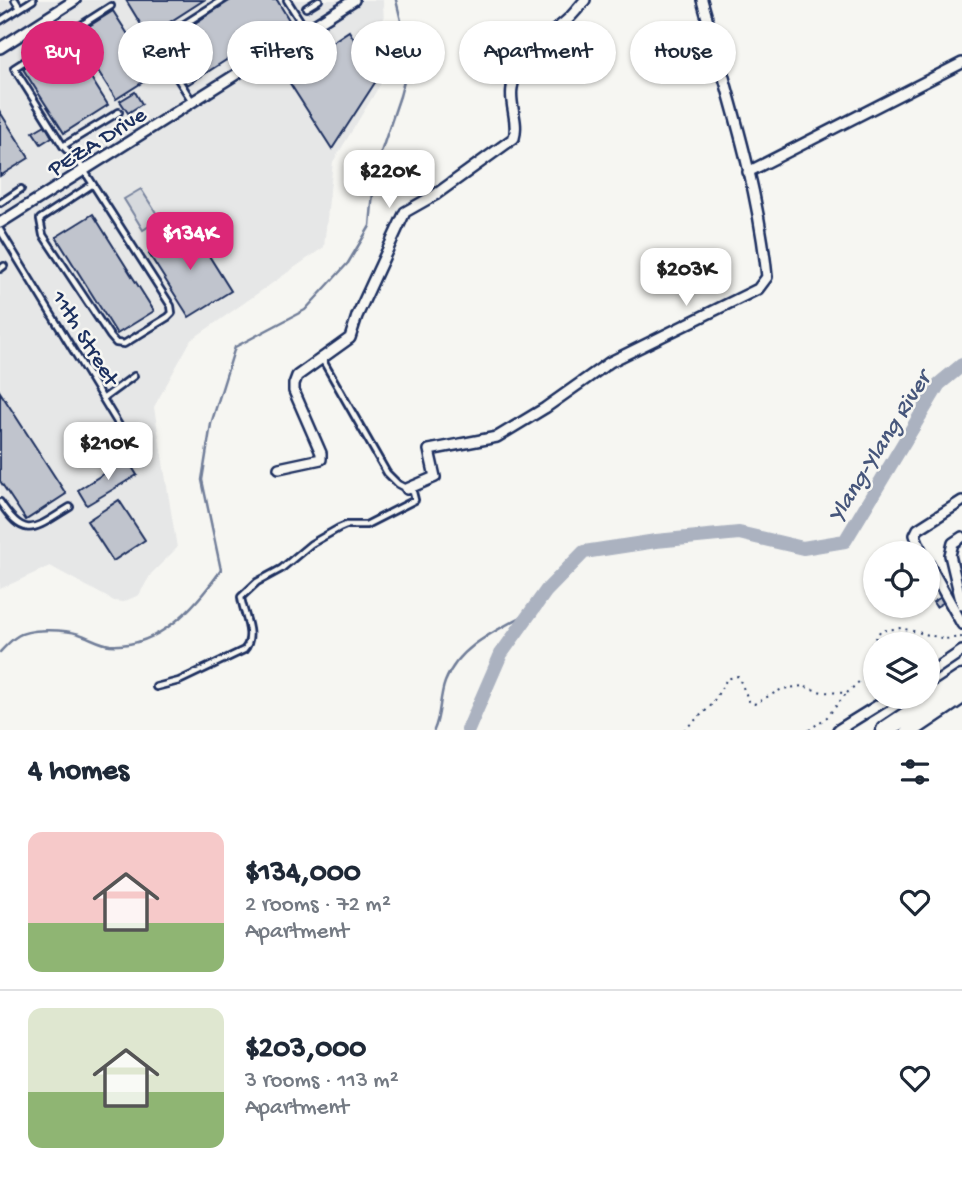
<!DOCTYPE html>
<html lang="en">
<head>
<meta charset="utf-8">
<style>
  :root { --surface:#fff; --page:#f2f2f3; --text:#1f2937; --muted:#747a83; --line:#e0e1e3; --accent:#db2777 }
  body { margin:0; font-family:"Gochi Hand",sans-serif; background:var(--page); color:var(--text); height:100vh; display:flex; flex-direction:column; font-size:26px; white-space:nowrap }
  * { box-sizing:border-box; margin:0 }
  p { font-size:23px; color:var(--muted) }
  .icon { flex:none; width:38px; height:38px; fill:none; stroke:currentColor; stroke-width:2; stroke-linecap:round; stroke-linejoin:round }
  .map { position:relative; height:730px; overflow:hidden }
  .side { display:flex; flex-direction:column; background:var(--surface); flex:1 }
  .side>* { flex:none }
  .banner { position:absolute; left:21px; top:21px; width:920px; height:63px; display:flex; gap:14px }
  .fabs { position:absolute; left:863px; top:541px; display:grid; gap:14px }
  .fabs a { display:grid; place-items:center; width:77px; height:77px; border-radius:50%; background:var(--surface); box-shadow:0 2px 5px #0004; font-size:35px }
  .price { position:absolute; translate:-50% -60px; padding:0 16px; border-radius:14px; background:#fff; color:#222; font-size:23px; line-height:46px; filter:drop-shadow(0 2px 4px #0008) }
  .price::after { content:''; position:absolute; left:50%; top:42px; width:21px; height:16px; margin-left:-10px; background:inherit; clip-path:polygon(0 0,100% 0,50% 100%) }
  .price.active { background:var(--accent); color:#fff }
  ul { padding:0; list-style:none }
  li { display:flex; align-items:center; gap:21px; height:175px; padding:0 28px }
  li+li { border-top:2px solid var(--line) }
  li span { display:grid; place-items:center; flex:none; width:196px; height:140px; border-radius:14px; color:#555 }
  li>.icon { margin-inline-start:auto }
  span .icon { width:84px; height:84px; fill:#fffc; stroke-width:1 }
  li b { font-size:30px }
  h2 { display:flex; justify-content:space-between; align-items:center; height:84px; padding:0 28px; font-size:30px }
  .pill { padding:0 24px; border-radius:32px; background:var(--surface); box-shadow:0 2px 5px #0004; font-size:24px; line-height:63px }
  .pill.active { background:var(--accent); color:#fff }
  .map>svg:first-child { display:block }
</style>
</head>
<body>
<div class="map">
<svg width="962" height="730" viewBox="0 0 962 730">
  <rect width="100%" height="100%" fill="#f6f6f2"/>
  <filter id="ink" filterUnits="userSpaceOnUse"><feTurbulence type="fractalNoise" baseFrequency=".0143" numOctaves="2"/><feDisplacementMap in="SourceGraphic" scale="14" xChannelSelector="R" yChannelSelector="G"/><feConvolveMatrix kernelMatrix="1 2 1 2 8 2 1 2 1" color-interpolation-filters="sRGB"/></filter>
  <g filter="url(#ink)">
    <path fill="#e6e7e7" d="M0,0h383l3,75 -53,87 -9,85 -133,93 -37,67 23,141 -26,26 -12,21 -16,7 -9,-1 -64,-35 -50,23z"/>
    <path fill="#d6d9dd" stroke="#78849e" stroke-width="2" d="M141,189l19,30 -17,11 -19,-31z"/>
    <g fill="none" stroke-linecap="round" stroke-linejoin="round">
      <path stroke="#717e99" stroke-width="2.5" d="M0,652c5,-5 10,-11 16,-15 12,-9 48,-8 63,-3 10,3 21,10 31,11 49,3 85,-38 111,-75l-19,-90 9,-56 24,-77 70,-37 43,-47 22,-37 5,-56 25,-74 10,-38 -14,-58
        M434,730c7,-15 5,-32 11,-48 14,-37 55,-53 87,-71"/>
      <path stroke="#abb2c0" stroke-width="14" d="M468,730l33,-76 45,-63 38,-39 72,-11 83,-8 64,15 42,-7 94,-157 23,-19"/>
    </g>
    <path fill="#c0c4cd" stroke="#1b2f5e" stroke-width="2" d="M126,0h78l-56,36z
      M231,0h46l12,20 -102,65 -26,-40z
      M113,11l41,64 -38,24 -41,-64z
      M349,31l29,47 -46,71 -48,-75z
      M68,41l40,64 -44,28 -41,-64z
      M135,92l7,12 -14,9 -8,-12z
      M0,112l29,46 -29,18z
      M45,125l7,12 -11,7 -8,-12z
      M93,214l61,97 -37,23 -61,-97z
      M191,227l40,64 -42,26 -40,-63z
      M0,392l66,102 -40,26 -26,-39z
      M127,459l10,16 -50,30 -9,-15z
      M119,500l26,40 -32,21 -26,-40z
      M943,596l3,5 -10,6 -3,-5z"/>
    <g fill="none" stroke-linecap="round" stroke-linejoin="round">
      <g stroke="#1b2f5e" stroke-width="10">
        <path id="service" d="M15,0l5,8
          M287,0l19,30
          M306,8l13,-8
          M0,21l33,-21
          M192,101l-37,-58 67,-43
          M63,146l56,-34
          M93,184l-53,35 3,16 67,101 6,7 8,1 44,-27 4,-4 -1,-7 -91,-142 -17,-18 -49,-78 97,-62
          M0,203l21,-14
          M0,230l142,233
          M0,269l4,-3
          M104,398l30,-22
          M0,502c26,40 35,26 70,5
          M156,687l23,-6 65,-31c13,-14 -1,-36 -3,-53l16,-15 24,-13 30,-25 28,-16 7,-3h20l49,-25 -2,-8 -15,-8 -11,-11 -65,-114"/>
      </g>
      <g stroke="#1b2f5e" stroke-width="14">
        <path id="minor" d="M0,48l75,-48
          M748,172l214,-109
          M0,223l354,-223
          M279,468l42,-9v-6l-27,-62v-7l3,-8 53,-38 7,-22 48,-104 30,-17 79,-57c5,-17 -5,-33 -2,-50 5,-33 31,-47 54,-67 7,-6 13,-14 19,-21
          M407,489l28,-12 -6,-27 68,-13 48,-29 65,-46 148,-73 9,-12c-9,-94 -40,-186 -65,-277
          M962,537l-9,6 -3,12 12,50
          M922,553l-7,-18 3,-6 44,-28
          M928,563l34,61
          M928,674l34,-23
          M838,730l55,-34"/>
      </g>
      <g stroke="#1b2f5e" stroke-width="21">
        <path id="motorway" d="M885,730l77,-51
          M910,730l52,-35"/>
      </g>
      <path stroke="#1b2f5e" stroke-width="2" stroke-dasharray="2 5" stroke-linecap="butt" d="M684,730l26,-23 17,-28 11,-3 11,25 5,3 28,-15 20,-3 20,6 25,1 16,-15 9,-33 8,-14 21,-3 44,11 17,-2
        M809,730l18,-13 19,-23"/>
      <use href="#service" stroke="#f6f6f2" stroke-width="4.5"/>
      <use href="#minor" stroke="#f6f6f2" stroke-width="9"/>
      <use href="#motorway" stroke="#f6f6f2" stroke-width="16"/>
    </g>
  </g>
  <g text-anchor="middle" stroke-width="5" stroke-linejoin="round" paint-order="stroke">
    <g font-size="23" fill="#1b2f5e" stroke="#f6f6f2">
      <text transform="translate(96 140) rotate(-32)" y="8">PEZA Drive</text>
      <text transform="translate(87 337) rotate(58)" y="8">11th Street</text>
    </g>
    <g font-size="24" font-style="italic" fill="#46567b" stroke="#f6f6f2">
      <text transform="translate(878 446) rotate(-58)" y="8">Ylang-Ylang River</text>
    </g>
  </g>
</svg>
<div class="fabs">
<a><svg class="icon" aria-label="locate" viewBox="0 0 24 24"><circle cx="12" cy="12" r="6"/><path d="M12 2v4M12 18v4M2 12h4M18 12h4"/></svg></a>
<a><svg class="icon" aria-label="layers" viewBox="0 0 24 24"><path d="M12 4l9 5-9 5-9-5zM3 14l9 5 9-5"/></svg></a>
</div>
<b class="price" style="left:389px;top:210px">$220K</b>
<b class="price active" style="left:190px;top:272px">$134K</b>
<b class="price" style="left:686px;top:308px">$203K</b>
<b class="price" style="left:108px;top:482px">$210K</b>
<div class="banner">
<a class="pill active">Buy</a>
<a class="pill">Rent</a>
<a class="pill">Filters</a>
<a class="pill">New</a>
<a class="pill">Apartment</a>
<a class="pill">House</a>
</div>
</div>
<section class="side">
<h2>4 homes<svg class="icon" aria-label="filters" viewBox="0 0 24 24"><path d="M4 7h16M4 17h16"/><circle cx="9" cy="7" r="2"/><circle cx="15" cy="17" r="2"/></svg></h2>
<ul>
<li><span style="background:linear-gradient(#f6c9c9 65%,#8fb573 0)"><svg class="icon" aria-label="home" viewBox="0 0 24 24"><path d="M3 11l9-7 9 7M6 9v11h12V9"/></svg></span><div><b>$134,000</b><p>2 rooms · 72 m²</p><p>Apartment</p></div><svg class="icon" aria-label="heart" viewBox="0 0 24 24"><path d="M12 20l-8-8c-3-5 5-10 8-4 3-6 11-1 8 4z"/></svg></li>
<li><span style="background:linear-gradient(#dfe7d0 60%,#8fb573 0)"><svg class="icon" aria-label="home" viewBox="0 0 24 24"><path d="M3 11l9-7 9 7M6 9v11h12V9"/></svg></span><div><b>$203,000</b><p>3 rooms · 113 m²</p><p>Apartment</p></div><svg class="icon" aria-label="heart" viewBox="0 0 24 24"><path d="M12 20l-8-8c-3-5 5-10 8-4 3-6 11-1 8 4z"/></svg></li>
</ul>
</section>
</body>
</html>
